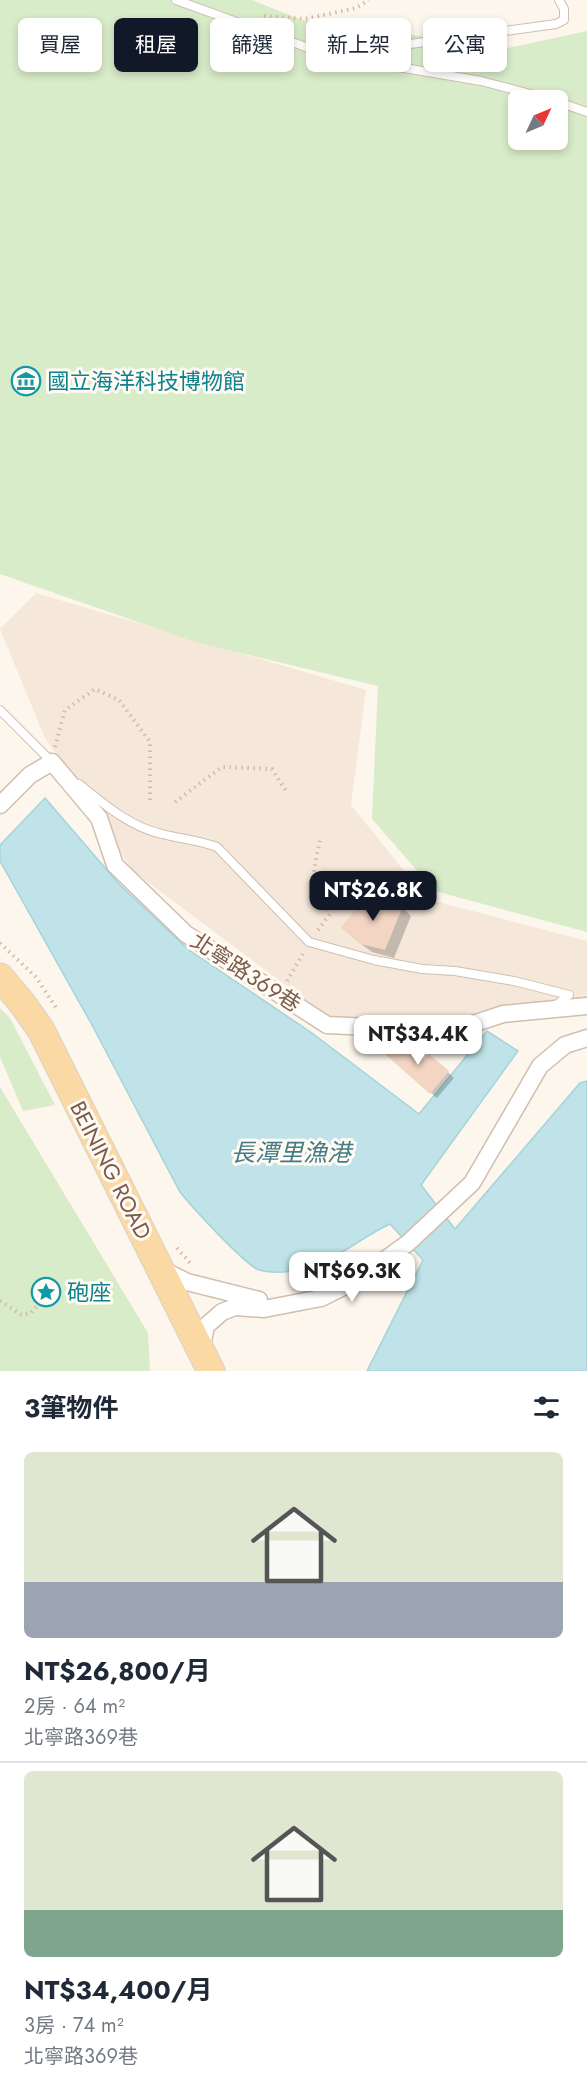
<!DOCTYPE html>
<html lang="zh-TW">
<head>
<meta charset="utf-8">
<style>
  :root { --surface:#fff; --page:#f2f2f3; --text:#1f2937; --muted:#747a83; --line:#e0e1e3; --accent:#111827 }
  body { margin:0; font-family:Jost,"Noto Sans TC",sans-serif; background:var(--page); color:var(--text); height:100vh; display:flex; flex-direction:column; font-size:22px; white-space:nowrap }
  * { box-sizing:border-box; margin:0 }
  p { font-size:20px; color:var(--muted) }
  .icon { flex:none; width:33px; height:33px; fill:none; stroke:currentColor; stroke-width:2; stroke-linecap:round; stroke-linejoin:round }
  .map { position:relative; height:1371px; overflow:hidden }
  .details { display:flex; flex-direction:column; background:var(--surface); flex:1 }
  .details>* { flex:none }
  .top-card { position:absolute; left:18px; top:18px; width:552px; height:54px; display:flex; gap:12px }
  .needle { width:39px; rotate:46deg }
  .buttons { position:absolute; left:508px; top:90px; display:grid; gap:12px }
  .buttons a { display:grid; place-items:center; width:60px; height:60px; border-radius:9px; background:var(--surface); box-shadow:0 3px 9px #0003; font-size:30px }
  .price { position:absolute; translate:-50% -51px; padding:0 14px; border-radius:12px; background:#fff; color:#222; font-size:20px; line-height:39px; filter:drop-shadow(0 2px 3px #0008) }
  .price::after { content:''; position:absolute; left:50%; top:36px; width:18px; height:14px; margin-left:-9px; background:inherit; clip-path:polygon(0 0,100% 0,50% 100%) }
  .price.current { background:var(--accent); color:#fff }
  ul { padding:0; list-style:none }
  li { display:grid; align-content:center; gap:12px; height:318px; padding:0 24px }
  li+li { border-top:2px solid var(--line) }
  li span { display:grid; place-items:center; height:186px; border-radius:9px; color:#555 }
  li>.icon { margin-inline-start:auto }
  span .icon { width:108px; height:108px; fill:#fffc; stroke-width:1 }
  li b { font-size:26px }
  h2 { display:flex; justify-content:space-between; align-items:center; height:72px; padding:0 24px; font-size:26px }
  .pill { padding:0 21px; border-radius:9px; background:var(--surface); box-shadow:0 3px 9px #0003; font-size:21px; line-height:54px }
  .pill.current { background:var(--accent); color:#fff }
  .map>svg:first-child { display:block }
</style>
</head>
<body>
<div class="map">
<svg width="587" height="1371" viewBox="0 0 587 1371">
  <rect width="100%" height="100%" fill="#fdf6ec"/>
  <path fill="#f5e8da" d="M36,593l330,97 -15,115 76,94 160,42v56l-53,13 -195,15 -206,-154 -89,-135 -44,-107z"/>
  <path fill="#d8ecc9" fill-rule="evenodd" d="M0,0h252l50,20 206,28 79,-17v901l-152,-41 -63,-72 6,-133 -183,-44 -195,-68zM519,100h39v40h-39z
    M0,1008l10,10 45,87 -32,6 -23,-54z
    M0,1087l148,246 2,38h-150z"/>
  <path fill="#bfe3e8" stroke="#a5d3da" stroke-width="1.5" d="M45,798l74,86 70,66 123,83 107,81 68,-83 31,20 -97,134 34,44 125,-146 7,-2v290h-220l56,-111 -33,-36c-24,11 -44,28 -68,39 -17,8 -45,12 -63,7 -14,-5 -68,-64 -79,-78l-88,-167 -92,-164v-16z"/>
  <path fill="#0003" d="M402,907l9,9 -17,42 -22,-6 -20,-15z
    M393,1060l31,1 24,11 6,6 -17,20z"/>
  <path fill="#f3d5c3" d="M367,893l36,13 -18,44 -24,-6 -20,-16z
    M398,1039l26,20 5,-5 20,17 -19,23 -45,-40z"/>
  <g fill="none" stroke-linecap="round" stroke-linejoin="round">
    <g stroke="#d1beb0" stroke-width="10">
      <path id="service" d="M176,0l152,55 153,26 72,19
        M338,54l218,-30 8,-4v-11l-5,-9
        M558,102l29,10
        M0,710l52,52
        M79,784c25,20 51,43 83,50 19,5 36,6 55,13l92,95 65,18 48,9 33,2 59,10 55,14 -14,11"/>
    </g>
    <g stroke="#d1beb0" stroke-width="19">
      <path id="minor" d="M0,805l30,-30 22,-13 47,56 16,47 71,69 141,91 87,4 47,-1 42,-14 84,-8
        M161,1269l26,13 72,18
        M201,1351l5,-25 16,-14 13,-5 29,2 57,-11 36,-18 51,-37 64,-60 68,-117 25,-21 22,-7"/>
    </g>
    <g stroke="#dad1cd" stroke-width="29">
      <path id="primary" d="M0,977l22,26 19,27 170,341"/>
    </g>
    <path stroke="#d9b8a5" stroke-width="4" stroke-dasharray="1.5 4.5" stroke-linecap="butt" d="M264,16l41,3 51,-11 13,-8
      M55,747l10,-37 30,-21 24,11 31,42v60
      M175,802l47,-35 50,2 16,25
      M318,930l12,-16 -17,-39 7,-35
      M0,943l36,34 21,32
      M287,981l16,-27
      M177,1248l13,15
      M0,1301l22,14 9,-2 17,-20"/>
    <use href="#service" stroke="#fff" stroke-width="8"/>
    <use href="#minor" stroke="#fff" stroke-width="16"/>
    <use href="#primary" stroke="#fbd9a5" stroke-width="27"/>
  </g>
  <defs>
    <g id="museum-ring" transform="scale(1.5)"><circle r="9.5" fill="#fffaf3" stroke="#0f9aa8" stroke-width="1.5"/><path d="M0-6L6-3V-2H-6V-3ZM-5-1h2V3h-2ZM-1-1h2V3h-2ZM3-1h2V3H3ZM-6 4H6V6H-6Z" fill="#0f9aa8"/></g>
    <g id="sight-ring" transform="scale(1.5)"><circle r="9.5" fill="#fffaf3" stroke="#0f9aa8" stroke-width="1.5"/><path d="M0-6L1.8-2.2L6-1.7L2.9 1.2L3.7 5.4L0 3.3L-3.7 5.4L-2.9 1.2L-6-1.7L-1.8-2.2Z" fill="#0f9aa8"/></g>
  </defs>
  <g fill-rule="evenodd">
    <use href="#museum-ring" x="26" y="381"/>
    <use href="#sight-ring" x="46" y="1292"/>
  </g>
  <g text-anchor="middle" stroke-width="6" stroke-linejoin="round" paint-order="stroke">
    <g font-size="22" fill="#0d838f" stroke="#fffaf3" text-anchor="start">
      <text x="47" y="389">國立海洋科技博物館</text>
      <text x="67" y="1300">砲座</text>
    </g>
    <g font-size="22" fill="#7a5c4d" stroke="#fffaf3">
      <text transform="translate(246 972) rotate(33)" y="8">北寧路369巷</text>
      <text transform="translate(111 1170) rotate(63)" y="8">BEINING ROAD</text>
    </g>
    <g font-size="24" font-style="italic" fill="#437c86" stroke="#fffaf3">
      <text x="291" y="1161">長潭里漁港</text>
    </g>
  </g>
</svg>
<div class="buttons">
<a><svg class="needle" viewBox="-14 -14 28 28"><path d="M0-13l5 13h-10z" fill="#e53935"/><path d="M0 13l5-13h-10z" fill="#747a83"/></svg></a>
</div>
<b class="price current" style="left:373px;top:922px">NT$26.8K</b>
<b class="price" style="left:418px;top:1066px">NT$34.4K</b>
<b class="price" style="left:352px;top:1303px">NT$69.3K</b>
<div class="top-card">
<a class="pill">買屋</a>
<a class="pill current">租屋</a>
<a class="pill">篩選</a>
<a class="pill">新上架</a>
<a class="pill">公寓</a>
</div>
</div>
<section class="details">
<h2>3筆物件<svg class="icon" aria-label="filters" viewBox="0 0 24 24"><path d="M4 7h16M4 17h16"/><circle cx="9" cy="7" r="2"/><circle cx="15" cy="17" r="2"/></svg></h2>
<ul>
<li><span style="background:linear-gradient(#dfe7d0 70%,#9aa5b1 0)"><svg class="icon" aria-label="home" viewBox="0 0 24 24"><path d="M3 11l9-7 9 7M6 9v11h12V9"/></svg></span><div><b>NT$26,800/月</b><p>2房 · 64 m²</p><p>北寧路369巷</p></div></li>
<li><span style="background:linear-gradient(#dfe7d0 75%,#7fa58c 0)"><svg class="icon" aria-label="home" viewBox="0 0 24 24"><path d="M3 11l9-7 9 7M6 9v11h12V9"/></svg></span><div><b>NT$34,400/月</b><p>3房 · 74 m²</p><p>北寧路369巷</p></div></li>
</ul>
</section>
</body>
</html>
